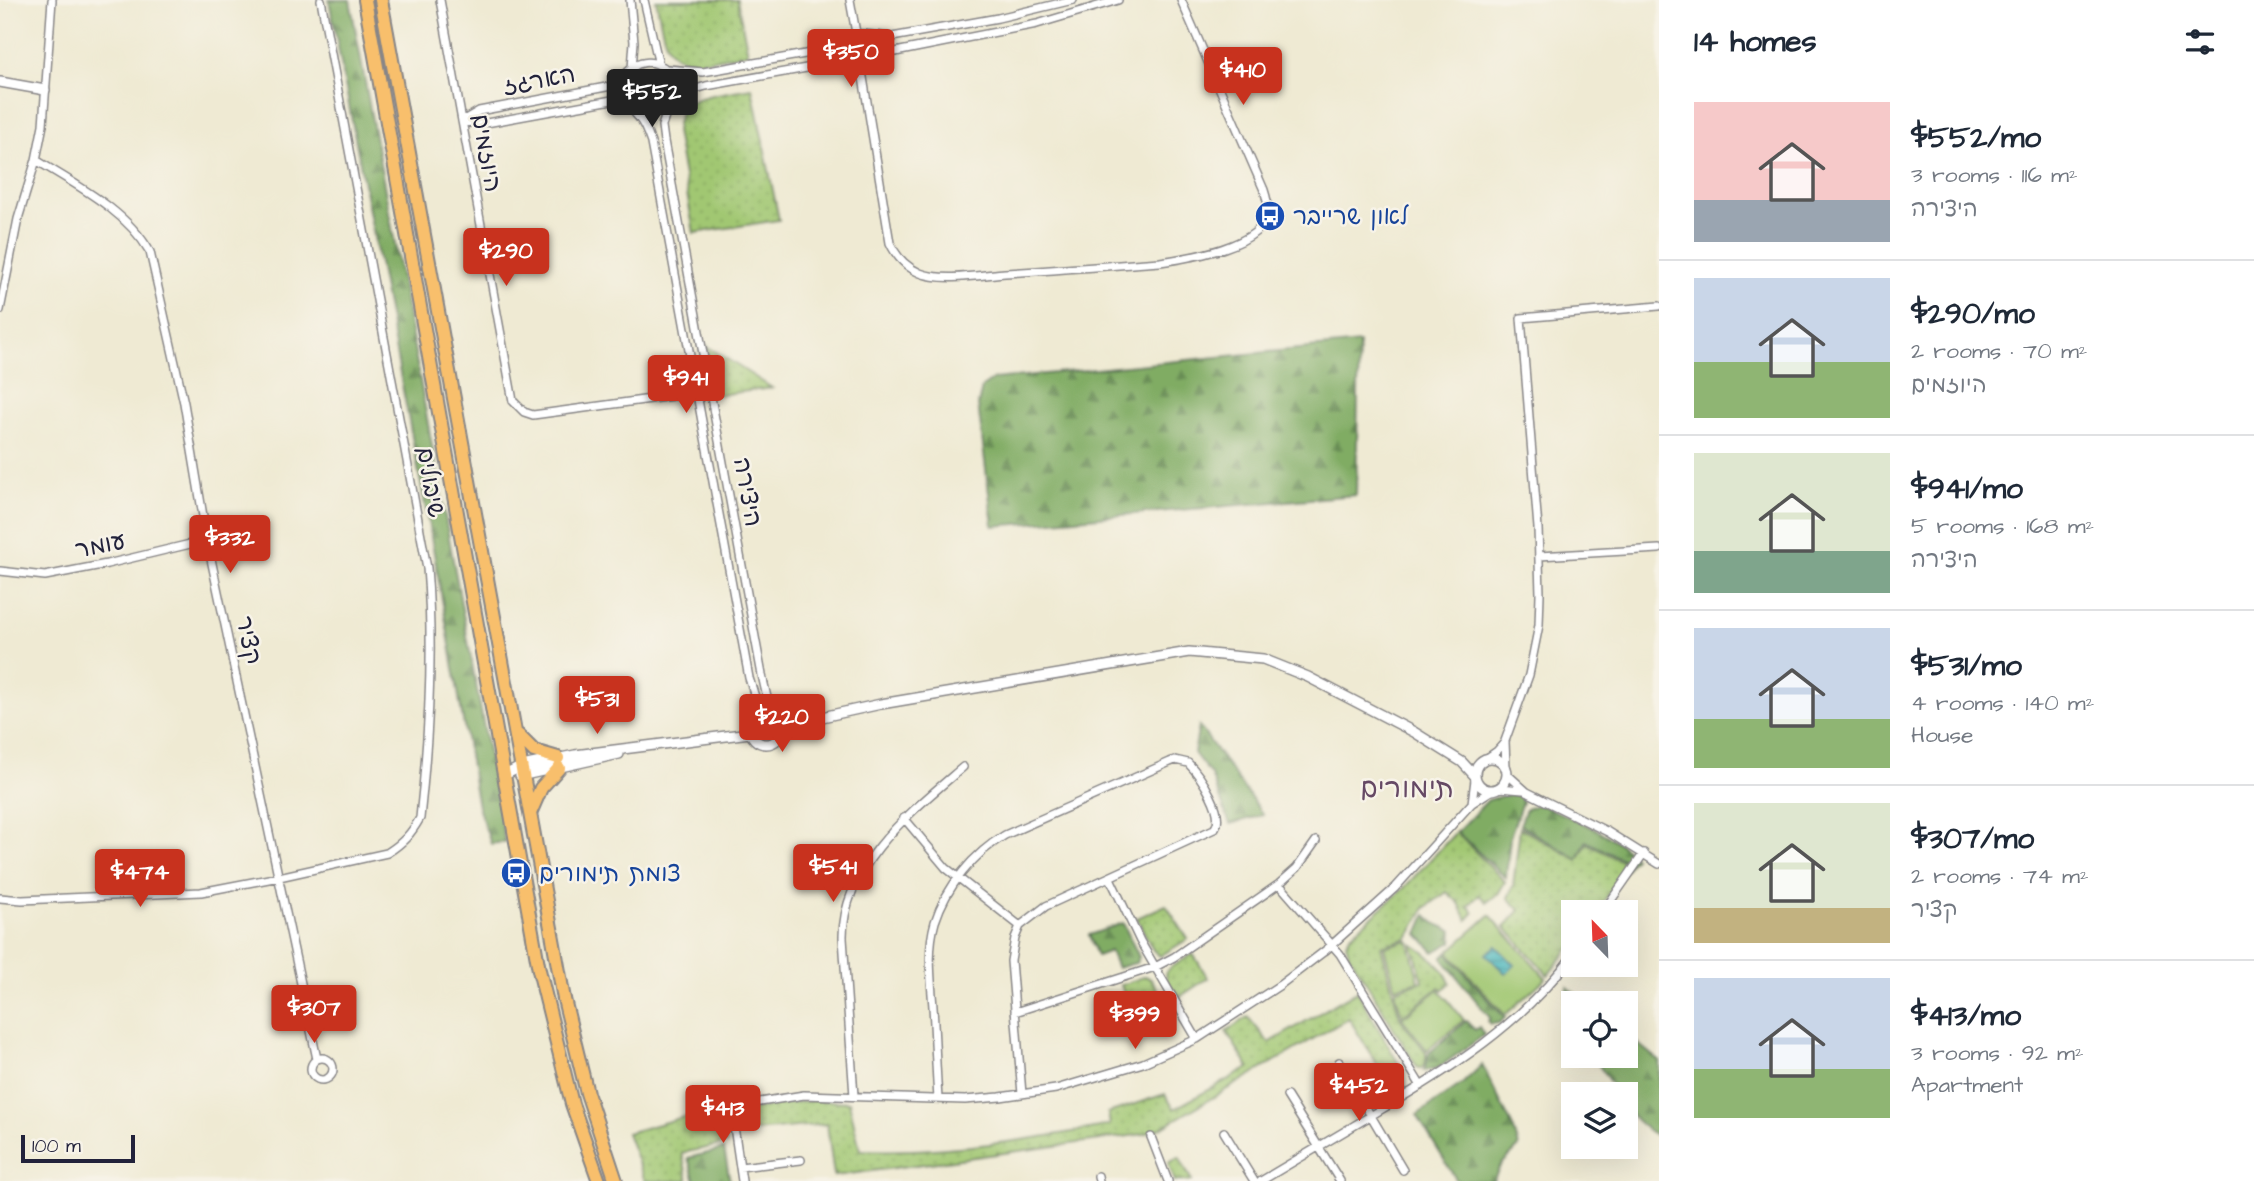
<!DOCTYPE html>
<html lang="en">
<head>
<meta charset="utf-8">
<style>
  :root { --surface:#fff; --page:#f6f6f7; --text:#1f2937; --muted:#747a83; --line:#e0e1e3; --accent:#c8321e }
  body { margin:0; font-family:"Architects Daughter","Playpen Sans Hebrew",sans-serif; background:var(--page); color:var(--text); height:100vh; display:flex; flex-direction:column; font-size:26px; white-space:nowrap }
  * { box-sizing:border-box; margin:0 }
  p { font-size:23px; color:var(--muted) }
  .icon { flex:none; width:38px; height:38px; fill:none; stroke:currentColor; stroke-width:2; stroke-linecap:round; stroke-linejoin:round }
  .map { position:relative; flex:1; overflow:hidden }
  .details { display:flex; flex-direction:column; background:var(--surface); width:595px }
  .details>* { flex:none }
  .needle { width:46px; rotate:337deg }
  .tools { position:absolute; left:1561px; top:900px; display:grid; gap:14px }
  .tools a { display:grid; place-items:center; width:77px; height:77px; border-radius:0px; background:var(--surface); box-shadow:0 7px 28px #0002; font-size:35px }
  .scale { position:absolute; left:21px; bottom:18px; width:114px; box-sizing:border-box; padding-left:7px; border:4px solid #22223b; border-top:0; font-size:19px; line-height:24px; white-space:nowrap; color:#22223b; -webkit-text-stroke:5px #f7f3e8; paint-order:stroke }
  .price { position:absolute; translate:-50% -60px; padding:0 16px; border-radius:7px; background:var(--accent); color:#fff; font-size:23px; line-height:46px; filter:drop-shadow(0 2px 4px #0008) }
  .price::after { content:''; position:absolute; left:50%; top:42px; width:21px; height:16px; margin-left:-10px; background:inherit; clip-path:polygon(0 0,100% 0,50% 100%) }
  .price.on { background:#222; color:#fff }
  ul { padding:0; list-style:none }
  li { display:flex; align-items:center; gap:21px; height:175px; padding:0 35px }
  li+li { border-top:2px solid var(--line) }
  li span { display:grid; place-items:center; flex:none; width:196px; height:140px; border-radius:0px; color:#555 }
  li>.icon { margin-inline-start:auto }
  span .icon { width:84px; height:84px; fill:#fffc; stroke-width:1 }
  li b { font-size:30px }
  h2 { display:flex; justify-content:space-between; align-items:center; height:84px; padding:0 35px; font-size:30px }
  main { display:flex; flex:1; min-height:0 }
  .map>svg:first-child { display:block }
</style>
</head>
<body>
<main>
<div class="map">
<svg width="1659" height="1181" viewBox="0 0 1659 1181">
  <defs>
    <pattern id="grass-dots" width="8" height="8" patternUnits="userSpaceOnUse" patternTransform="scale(1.75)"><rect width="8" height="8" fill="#a1c772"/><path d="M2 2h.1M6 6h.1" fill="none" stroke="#8aab64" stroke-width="1.8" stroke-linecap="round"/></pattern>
    <pattern id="forest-firs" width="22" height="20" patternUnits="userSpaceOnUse" patternTransform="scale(1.75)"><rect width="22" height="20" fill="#80ac64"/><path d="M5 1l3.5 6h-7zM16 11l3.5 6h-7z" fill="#688c54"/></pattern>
    <pattern id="water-rules" width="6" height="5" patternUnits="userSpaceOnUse" patternTransform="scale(1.75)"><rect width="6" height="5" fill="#45b5bb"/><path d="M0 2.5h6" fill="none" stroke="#399399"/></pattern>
  </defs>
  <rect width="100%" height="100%" fill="#f7f3e8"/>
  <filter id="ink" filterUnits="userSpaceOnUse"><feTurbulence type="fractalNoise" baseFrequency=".0143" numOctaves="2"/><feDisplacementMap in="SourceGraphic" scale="14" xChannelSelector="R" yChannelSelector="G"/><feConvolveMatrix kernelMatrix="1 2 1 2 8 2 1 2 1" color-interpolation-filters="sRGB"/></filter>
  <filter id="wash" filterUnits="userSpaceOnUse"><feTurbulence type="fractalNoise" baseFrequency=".00686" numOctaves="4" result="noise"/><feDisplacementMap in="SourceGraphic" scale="28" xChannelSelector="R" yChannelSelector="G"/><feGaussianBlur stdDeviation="1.57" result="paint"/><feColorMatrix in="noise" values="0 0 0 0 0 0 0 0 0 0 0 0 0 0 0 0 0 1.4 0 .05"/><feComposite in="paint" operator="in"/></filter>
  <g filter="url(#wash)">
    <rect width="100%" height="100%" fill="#efead3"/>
    <path fill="url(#grass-dots)" stroke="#627456" stroke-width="2" d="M656,0h81l11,53c-22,3 -65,18 -79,-4 -8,-13 -9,-35 -13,-49z
      M752,88l27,132 -85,13 -18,-102c1,-10 3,-19 10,-26 12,-10 50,-14 66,-17z
      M707,346l65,42 -55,7z
      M1520,828l58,32 9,-17 42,22 -33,47h-23v32l-25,31 -43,-48 15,-17 -12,-12 5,-12z
      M1456,832l49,50 -7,12 -11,8 -8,-7 -11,11 6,6 -7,8 -8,-17 -12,-11 -22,16 -17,30 -27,8 19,72 26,34v10l-5,7 -4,-2 -68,-113 -3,-11 4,-7 53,-47z
      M1166,905l22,34 -28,17 -7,-6 -16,-32z
      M1412,944c14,8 32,23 38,39l-7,7 -3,-3 -38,29 -7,-25 28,-10z
      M1193,954l15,24 -30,20 -11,-18 -1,-8 5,-5z
      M1146,976l6,4 12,21 -33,12 -10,-28z
      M1357,991l47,82 2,12 -12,8 -45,-75 -192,112 -13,4 -310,42 -7,-52 -82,8 -2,-14 6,-8 63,-10 37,2 11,48c83,3 168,-9 250,-25l-2,-12 57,-19 9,15 75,-41 -23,-37 22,-14 21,26z
      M719,1107l7,37 -44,9 6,28h-43l-18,-48z
      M1179,1157l13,24h-17l-7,-18z"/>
    <path fill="url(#forest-firs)" stroke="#516750" stroke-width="2" d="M329,0h21l155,842 -14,2 -13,-37 -44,-254z
      M1359,343l-3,152 -363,31 -15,-121 4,-18 12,-8z
      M1199,726l64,89 -33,9 -19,-49 -17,-22z
      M1509,794l12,2 1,6 -12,35 -4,41 -49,-46 31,-32z
      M1538,804c22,9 86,34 96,54l-4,5 -44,-22 -8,18 -58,-34 6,-16z
      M1426,915l10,9 17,7 -1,11 -18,10 -16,-18z
      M1123,923l16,34 -3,6 -19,5 -7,-17 -13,5 -8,-21z
      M1447,953l58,65 -6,5 -8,1 -3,-3 2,-3 -48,-60z
      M1568,987l19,16h-14v24l-9,-14z
      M1466,1021l9,9 4,-3 5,8 -46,33 -14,3 5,-18z
      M1626,1034l33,27v77c-17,-13 -33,-20 -33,-44h-8l-26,-39h34z
      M1482,1065l32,64 5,18 -19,19 -7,15h-36l-40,-66 46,-32z
      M724,1149l6,32h-35l-7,-23z"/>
    <path fill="#a1c772" stroke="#627456" stroke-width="2" d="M1490,915l56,63 -41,37 -57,-63z
      M1408,940l11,41 -24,7 -11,-41z
      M1439,989l25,31 -37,30 -25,-32z"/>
    <path fill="url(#water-rules)" stroke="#346c7b" stroke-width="2" d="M1496,946l19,19 -9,9 -20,-20z"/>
  </g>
  <g filter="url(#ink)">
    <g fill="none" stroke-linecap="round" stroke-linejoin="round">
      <g stroke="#888687" stroke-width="10">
        <path id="minor" d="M440,0l73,401 11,11 9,3 177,-24
          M630,0l4,42 -2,26
          M644,0l15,65
          M850,0l6,33
          M875,56l162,-32 81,-24
          M852,63l-7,-6 -2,-10 4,-9 9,-5 36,4 106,-19 75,-18
          M861,65l29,178c6,13 16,24 30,30 22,9 61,2 85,0 51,-3 103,-7 155,-11 28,-4 104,-15 108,-51 0,-7 -2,-15 -4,-21l-83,-190
          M668,69l35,3 125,-22 17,-8
          M674,98l8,-5 24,-7 123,-22h38c11,-8 12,-19 3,-29
          M668,108l-6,18 2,15 98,534 6,27 9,14
          M632,110c38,21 61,-33 25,-46 -8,-3 -18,-2 -25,4 -23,18 -5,35 7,50 6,7 9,16 12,25l98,535 7,22 1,14
          M462,121l17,-10 143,-27
          M462,121l19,3 142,-26
          M36,160c40,25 90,50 114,92l34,151 23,137 110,519
          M0,310l18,-91 18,-59 7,-35 9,-125
          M1539,556l120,-7
          M0,571l45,5 62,-12 100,-24
          M1487,758l10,-7 8,-9
          M1506,768l-1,-27 24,-66 10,-50 1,-31 -2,-66 -17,-210 138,-12
          M1507,774l20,18 81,40 51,32
          M1499,788l24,2
          M1472,803l3,-23
          M904,818l42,50 74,58
          M1110,878l30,63 57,98
          M1279,884l61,70 81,132
          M0,898l22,2 179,-8 78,-15 108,-24c16,-10 24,-19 33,-35 9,-83 14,-167 7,-250l-106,-568
          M1603,912l41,-59
          M1015,1012l140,-45 19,-10 105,-73 18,-16 19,-27
          M311 1069a11 11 0 1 1 22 0a11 11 0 1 1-22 0Z
          M1339,1062l64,108
          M854,1096l-11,-158c-1,-73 70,-128 120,-171
          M1287,1096l53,85
          M938,1099c-2,-31 -3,-61 -5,-92 -2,-28 -6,-57 2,-85 11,-35 39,-69 70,-87l165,-73 5,-2 13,3c12,12 39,52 26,66l-168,77 -26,20 -5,12 -4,23 11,133
          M731,1106l11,75
          M722,1108l82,-13 161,5 35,-3 56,-8 87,-26 54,-24 83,-54 46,-35 69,-62 77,-85 20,-13
          M1224,1132l30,49
          M1151,1137l17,44
          M740,1167l61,-7
          M1098,1176l1,5
          M1261,1181c39,-23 78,-46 116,-69 74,-43 145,-88 196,-157"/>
      </g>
      <g stroke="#888687" stroke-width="12">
        <path id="tertiary" d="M0,82l45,8
          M750 728a16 16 0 1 1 32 0a16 16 0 1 1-32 0Z
          M781,723l23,-2 77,-17 308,-52 74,7 45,18 106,55 48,30 12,13
          M1475 774a16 16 0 1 1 32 0a16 16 0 1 1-32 0Z
          M505,775l17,-9 53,-11 175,-22
          M520,776l99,-22"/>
      </g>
      <g stroke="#888687" stroke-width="16">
        <path id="trunk" d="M365,0l174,970 33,134 27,77
          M381,0l183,999 23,94 29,88
          M518,735l16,16 24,7
          M531,811l10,-23 18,-20"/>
      </g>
      <use href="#minor" stroke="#fff" stroke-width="7"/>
      <use href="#tertiary" stroke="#fff" stroke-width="9"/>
      <use href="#trunk" stroke="#f8bf6c" stroke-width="12"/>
    </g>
  </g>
  <defs>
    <g id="bus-disc" transform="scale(1.575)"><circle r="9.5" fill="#1a4fb4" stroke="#f7f3e8"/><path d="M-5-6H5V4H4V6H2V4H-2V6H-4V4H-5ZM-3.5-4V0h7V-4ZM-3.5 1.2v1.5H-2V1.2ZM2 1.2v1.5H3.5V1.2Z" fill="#fff"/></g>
  </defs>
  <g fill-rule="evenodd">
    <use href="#bus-disc" x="1270" y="216"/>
    <use href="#bus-disc" x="516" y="873"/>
  </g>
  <g text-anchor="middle" stroke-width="5" stroke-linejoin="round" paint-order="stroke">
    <g font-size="24" fill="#22223b" stroke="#f7f3e8">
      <text transform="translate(539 80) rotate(-11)" y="8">הארגז</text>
      <text transform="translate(487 153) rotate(80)" y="8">היוזמים</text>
      <text transform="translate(431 482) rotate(80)" y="8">שיבולים</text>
      <text transform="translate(748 492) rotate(80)" y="8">היצירה</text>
      <text transform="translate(100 545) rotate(-12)" y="8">עומר</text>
      <text transform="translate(249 640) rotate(78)" y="8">קציר</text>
    </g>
    <g font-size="24" fill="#164399" stroke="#f7f3e8" text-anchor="start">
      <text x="1293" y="224">לאון שרייבר</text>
      <text x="539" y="881">צומת תימורים</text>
    </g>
    <g font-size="28" fill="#664965" stroke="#f7f3e8">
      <text x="1407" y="797">תימורים</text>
    </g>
  </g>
</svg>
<div class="tools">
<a><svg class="needle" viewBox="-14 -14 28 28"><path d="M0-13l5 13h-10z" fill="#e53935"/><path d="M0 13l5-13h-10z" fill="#747a83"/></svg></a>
<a><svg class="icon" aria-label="locate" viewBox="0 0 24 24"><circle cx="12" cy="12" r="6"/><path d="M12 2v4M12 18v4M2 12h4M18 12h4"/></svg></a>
<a><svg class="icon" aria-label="layers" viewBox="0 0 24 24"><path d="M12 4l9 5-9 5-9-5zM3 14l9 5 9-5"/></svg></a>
</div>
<div class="scale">100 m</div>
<b class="price" style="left:851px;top:89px">$350</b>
<b class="price" style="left:1243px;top:107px">$410</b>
<b class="price on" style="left:652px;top:129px">$552</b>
<b class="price" style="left:506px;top:288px">$290</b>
<b class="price" style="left:686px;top:415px">$941</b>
<b class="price" style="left:230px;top:575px">$332</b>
<b class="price" style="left:597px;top:736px">$531</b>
<b class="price" style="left:782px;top:754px">$220</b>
<b class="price" style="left:833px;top:904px">$541</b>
<b class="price" style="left:140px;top:909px">$474</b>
<b class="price" style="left:314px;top:1045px">$307</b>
<b class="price" style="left:1135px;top:1051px">$399</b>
<b class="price" style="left:1359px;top:1123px">$452</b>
<b class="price" style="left:723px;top:1145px">$413</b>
</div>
<section class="details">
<h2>14 homes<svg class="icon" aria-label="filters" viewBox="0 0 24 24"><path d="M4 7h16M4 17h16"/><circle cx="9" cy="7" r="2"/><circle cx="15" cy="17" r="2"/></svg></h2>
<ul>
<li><span style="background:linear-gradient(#f6c9c9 70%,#9aa5b1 0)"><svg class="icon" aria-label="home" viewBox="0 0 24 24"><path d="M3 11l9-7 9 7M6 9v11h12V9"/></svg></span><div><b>$552/mo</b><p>3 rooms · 116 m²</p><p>היצירה</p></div></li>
<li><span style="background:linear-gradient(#c9d6e8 60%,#8fb573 0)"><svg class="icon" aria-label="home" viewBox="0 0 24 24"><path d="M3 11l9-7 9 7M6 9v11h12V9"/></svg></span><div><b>$290/mo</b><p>2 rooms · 70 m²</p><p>היוזמים</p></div></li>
<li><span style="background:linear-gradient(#dfe7d0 70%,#7fa58c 0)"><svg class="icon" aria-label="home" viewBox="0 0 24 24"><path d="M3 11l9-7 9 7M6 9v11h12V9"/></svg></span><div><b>$941/mo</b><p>5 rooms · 168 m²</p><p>היצירה</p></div></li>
<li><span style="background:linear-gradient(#c9d6e8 65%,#8fb573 0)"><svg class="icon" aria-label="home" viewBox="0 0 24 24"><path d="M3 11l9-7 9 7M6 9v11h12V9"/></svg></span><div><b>$531/mo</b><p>4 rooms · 140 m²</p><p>House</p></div></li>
<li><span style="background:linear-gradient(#dfe7d0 75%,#c2b280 0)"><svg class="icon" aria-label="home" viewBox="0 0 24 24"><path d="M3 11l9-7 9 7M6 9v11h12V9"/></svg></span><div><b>$307/mo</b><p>2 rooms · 74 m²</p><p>קציר</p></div></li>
<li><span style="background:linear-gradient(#c9d6e8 65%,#8fb573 0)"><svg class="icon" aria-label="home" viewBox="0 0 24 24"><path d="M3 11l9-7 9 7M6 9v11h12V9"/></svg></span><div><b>$413/mo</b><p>3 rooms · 92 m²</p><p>Apartment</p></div></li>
</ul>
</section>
</main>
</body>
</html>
